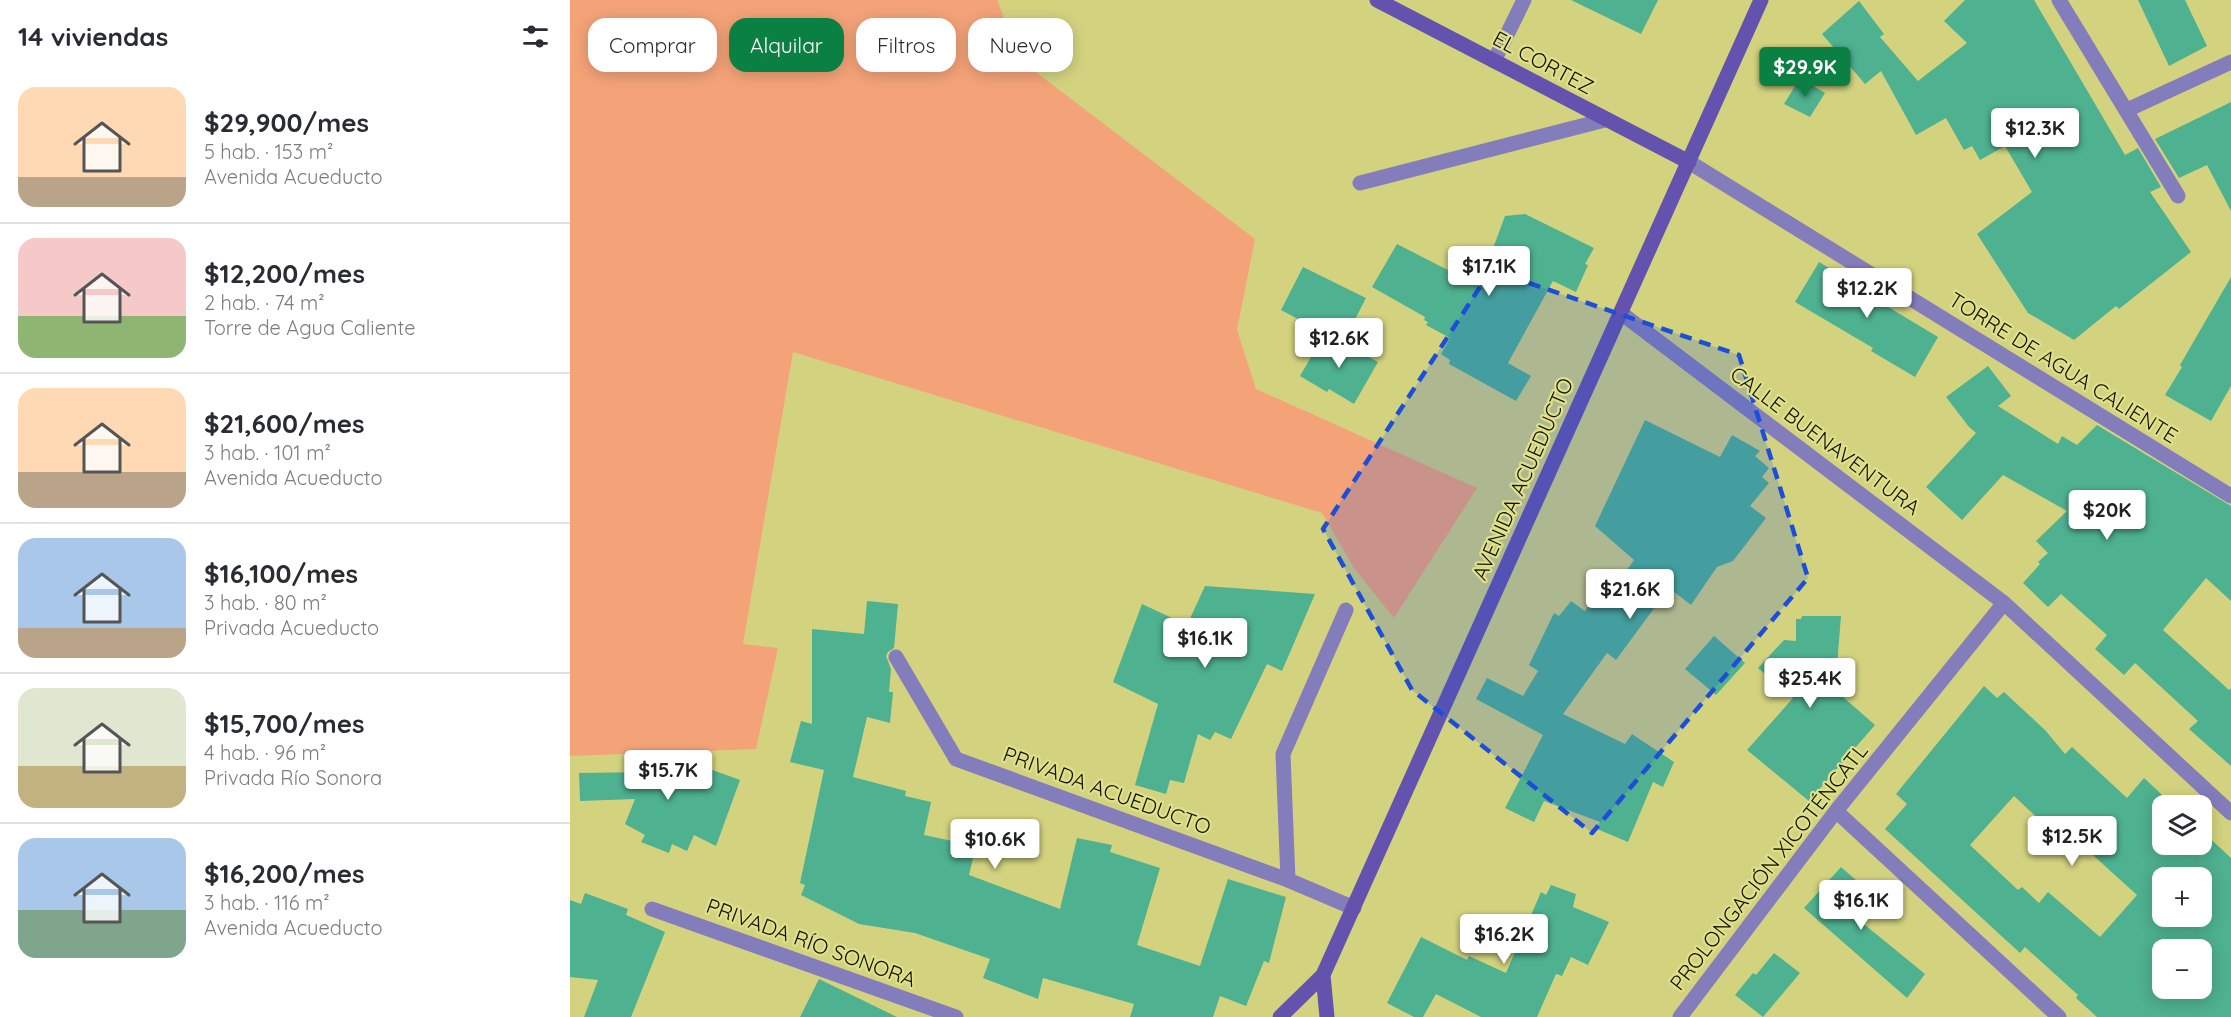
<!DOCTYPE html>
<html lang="es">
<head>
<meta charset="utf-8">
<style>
  :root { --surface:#fff; --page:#f2f2f3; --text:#2b2b33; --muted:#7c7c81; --line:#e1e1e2; --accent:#0b8043 }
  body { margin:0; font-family:Quicksand,sans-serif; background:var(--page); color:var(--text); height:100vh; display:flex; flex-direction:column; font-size:22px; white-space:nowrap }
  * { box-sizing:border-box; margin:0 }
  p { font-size:20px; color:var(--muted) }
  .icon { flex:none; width:33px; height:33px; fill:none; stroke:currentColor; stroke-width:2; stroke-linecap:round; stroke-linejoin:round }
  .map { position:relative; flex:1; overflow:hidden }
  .side { display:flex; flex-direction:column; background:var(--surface); width:570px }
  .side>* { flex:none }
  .hud { position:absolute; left:18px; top:18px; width:570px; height:54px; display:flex; gap:12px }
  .controls { position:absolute; left:1582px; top:795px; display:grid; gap:12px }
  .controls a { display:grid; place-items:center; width:60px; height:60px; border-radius:12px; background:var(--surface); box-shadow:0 3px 15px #0003; font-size:30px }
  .price { position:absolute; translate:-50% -51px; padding:0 14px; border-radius:6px; background:#fff; color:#222; font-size:20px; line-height:39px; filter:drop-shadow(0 2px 3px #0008) }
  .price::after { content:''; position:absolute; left:50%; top:36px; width:18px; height:14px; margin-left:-9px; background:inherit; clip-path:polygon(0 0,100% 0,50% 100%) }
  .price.on { background:var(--accent); color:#fff }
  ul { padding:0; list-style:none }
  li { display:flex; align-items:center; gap:18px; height:150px; padding:0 18px }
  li+li { border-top:2px solid var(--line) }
  li span { display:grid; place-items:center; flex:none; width:168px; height:120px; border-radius:18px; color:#555 }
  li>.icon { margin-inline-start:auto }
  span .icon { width:72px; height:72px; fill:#fffc; stroke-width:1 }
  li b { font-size:26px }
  h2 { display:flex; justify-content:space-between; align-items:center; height:72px; padding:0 18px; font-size:26px }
  .chip { padding:0 21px; border-radius:18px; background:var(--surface); box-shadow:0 3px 15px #0003; font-size:21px; line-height:54px }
  .chip.on { background:var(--accent); color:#fff }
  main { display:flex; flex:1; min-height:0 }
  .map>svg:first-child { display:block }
</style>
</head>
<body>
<main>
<section class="side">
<h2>14 viviendas<svg class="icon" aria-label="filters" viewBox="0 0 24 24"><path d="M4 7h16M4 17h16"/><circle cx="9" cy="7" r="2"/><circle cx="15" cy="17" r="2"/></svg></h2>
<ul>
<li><span style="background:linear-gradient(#ffd9b3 75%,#b9a48a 0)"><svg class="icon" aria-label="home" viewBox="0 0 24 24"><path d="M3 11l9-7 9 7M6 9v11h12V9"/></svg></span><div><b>$29,900/mes</b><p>5 hab. · 153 m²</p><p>Avenida Acueducto</p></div></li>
<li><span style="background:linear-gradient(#f6c9c9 65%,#8fb573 0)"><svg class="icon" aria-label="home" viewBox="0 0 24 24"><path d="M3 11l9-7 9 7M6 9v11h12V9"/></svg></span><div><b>$12,200/mes</b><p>2 hab. · 74 m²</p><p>Torre de Agua Caliente</p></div></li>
<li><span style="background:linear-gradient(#ffd9b3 70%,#b9a48a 0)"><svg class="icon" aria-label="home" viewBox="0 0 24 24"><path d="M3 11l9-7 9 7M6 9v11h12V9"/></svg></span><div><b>$21,600/mes</b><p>3 hab. · 101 m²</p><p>Avenida Acueducto</p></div></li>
<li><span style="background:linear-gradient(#a9c7e8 75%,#b9a48a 0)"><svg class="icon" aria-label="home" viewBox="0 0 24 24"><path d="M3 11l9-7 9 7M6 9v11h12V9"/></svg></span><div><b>$16,100/mes</b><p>3 hab. · 80 m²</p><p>Privada Acueducto</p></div></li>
<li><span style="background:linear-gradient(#dfe7d0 65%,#c2b280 0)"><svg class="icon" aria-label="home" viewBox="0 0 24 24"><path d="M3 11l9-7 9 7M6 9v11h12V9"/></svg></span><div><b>$15,700/mes</b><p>4 hab. · 96 m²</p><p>Privada Río Sonora</p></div></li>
<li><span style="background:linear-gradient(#a9c7e8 60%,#7fa58c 0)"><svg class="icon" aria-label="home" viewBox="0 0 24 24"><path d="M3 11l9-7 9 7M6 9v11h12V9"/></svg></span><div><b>$16,200/mes</b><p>3 hab. · 116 m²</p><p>Avenida Acueducto</p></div></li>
</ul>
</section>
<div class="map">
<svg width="1661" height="1017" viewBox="0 0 1661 1017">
  <rect width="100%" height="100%" fill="#d3d37f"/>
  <path fill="#f4a378" d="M0,0h427l23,60 235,179 -18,91 19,59 221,99 -83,130 -40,-50 -32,-55 -529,-161 -50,292 35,4 -22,101 -186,7z"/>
  <path fill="#4eb190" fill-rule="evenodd" d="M1001,0h87l-17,34z
    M1395,0h69l91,155 13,-7 23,39 -11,5 41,60 -72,57 -3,-3 -42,34 -46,-27 -51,-79 55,-42 -27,-46 -25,14 -8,-14 -8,4 -18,-32 -30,17 -35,-64 -16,13 -43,-50 37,-33 25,33 -4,3 38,44 49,-38 -23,-22z
    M1568,0h47l22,46 -38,20z
    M1230,78l25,15 -15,24 -26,-13z
    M1661,102v109l-24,-46 -28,13 -24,-39z
    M955,214l69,34 -9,16 3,1 -12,27 -23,-11 -45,82 23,13 -15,25 -67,-37 1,-4 -9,-6 9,-16 -24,-13 2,-3 -4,-2 1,-3 -53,-30 25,-43 82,42 26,-70z
    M1249,262l57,34 -1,3 63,38 -23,40 -44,-26 2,-3 -78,-46z
    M733,267l63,31 -23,45 -62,-33z
    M1661,277v109l-20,35 -46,-26 17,-28 -2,-2z
    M755,333l53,29 -24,42 -25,-15 -2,3 -27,-16z
    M1418,366l23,30 -13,10 60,38 4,-8 15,9 20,-20 134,81v95l-25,-23 -43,52 66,60 2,-2v78l-42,-37 9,-8 -63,-58 -11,12 -29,-26 12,-14 -46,-41 -13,13 -25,-24 17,-19 -2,-2 10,-9 -12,-12 31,-30 -64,-36 -41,45 -36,-33 50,-54 -7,-6 -23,-30z
    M1075,420l75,37 12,-22 28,16 -5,5 14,12 -7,9 7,6 -19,23 16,12 -33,43 -16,6 -26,38 -22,-17 -53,72 -9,-7 -44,61 62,30 7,-10 42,28 -11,25 -10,-5 -25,60 -31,-13 3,-7 -56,-21 -10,21 -29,-14 38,-73 -67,-36 11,-21 36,18 15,-25 -9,-6 25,-52 5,3 12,-15 14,10 6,-9 9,6 34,-48 -39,-34z
    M635,586l110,8 -33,77 -15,-7 -36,75 -16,-7 -5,8 -12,-6 -14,49 -14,-3 -4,14 -31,-9 23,-81 -45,-22 29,-78 45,21z
    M297,601l31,3 -4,44 -6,4 -2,4 5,13 -2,23h4l-3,31 -23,-6 -14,60 53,14 -1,5 26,6 -7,33 52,11 -7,29 91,34 17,-71 35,7 -2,7 50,16 -23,77 63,21 28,-87 58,18 -17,66 -5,-2 -18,45 -26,-10 -7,21h-83l4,-13 -91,-26 -5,21 -55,-21 7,-19 -75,-26 -56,-9 -58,-29 4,-10 -5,-2 24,-113 -34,-8 11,-41 11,3v-95l52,5z
    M1232,616h39l-6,74 40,35 -66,76 -62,-51 46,-52 -35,-30 26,-28 12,1v-22h5z
    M1144,636l31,27 -29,32 -31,-26z
    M1414,686l13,12 7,-6 41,38 20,24 7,-7 55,51 17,-20 30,28h-11v38h39v-13l29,27v159h-134l-21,-19 2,-3 -53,-48 -5,6 -135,-124 22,-25 -11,-10zM1444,796l63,59 7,-8 53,48 -37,42 -52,-45 -9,11 -17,-16 -4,3 -48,-45zM1593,878h39v38h-39zM1593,950h39v38h-39z
    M104,756l66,24 -24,66 -22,-11 -7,16 -15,-7 -3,9 -28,-11 4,-7 -20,-11 10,-25 -55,2 -1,-28 66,-1 6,-15 20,7z
    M1271,867l31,27 -18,22 71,58 -18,24 -103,-90z
    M981,885l25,9 -3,13 36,15 -21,43 -17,-8 -9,19 -6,-2 -19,43h-56l-45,-23 -13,23h-9l-27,-14 34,-66 46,23 2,-4 37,17 35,-81 5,3z
    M15,893l43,16 -2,6 39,17 -34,85h-47l14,-37 -28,-3v-77l11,4z
    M1204,953l26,20 -37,44 -28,-22 18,-22 3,2z
    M249,979l78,38h-97z"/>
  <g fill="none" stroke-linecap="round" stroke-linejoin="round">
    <path stroke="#847dbb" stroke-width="15" d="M790,183l245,-63"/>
    <path stroke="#847dbb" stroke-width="15" d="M1489,0l119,196
      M924,61l30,-61
      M1557,110l104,-48
      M1119,162l542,334
      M1051,313l383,290 227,210
      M326,657l60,102 332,121 66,28
      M1266,811l223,206
      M718,880l-5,-126 63,-144
      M82,909l304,108
      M1110,1017l156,-206 168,-208"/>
    <path stroke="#6353ae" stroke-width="15" d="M807,0l312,162
      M753,975l4,42
      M710,1017l43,-42 438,-975"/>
  </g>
  <path fill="#1d4ed8" fill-opacity="0.2" stroke="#1d4ed8" stroke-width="4.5" stroke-dasharray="12 8" stroke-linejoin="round" d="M921,270l248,85 69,223 -216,255 -180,-143 -89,-161z"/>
  <g text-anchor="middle" stroke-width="4.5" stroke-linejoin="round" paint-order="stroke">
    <g font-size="21" fill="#131200" stroke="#dfe08c">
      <text transform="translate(973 63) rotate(28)" y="7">EL CORTEZ</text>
      <text transform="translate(1493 368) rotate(32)" y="7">TORRE DE AGUA CALIENTE</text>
      <text transform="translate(1255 441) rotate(37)" y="7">CALLE BUENAVENTURA</text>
      <text transform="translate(953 479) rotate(-66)" y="7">AVENIDA ACUEDUCTO</text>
      <text transform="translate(537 791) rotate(20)" y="7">PRIVADA ACUEDUCTO</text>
      <text transform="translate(1199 867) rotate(-52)" y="7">PROLONGACIÓN XICOTÉNCATL</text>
      <text transform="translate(241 943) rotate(20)" y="7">PRIVADA RÍO SONORA</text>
    </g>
  </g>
</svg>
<div class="controls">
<a><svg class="icon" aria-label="layers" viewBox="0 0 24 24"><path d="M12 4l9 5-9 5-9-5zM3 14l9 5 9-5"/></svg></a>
<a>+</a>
<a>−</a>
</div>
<b class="price on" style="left:1235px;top:98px">$29.9K</b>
<b class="price" style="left:1465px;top:159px">$12.3K</b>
<b class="price" style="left:919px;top:297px">$17.1K</b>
<b class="price" style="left:1297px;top:319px">$12.2K</b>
<b class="price" style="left:769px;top:369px">$12.6K</b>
<b class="price" style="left:1537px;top:541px">$20K</b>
<b class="price" style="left:1060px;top:620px">$21.6K</b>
<b class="price" style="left:635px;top:669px">$16.1K</b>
<b class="price" style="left:1240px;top:709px">$25.4K</b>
<b class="price" style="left:98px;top:801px">$15.7K</b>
<b class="price" style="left:1502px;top:867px">$12.5K</b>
<b class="price" style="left:425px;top:870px">$10.6K</b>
<b class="price" style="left:1291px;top:931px">$16.1K</b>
<b class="price" style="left:934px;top:965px">$16.2K</b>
<div class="hud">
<a class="chip">Comprar</a>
<a class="chip on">Alquilar</a>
<a class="chip">Filtros</a>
<a class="chip">Nuevo</a>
</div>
</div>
</main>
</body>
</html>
